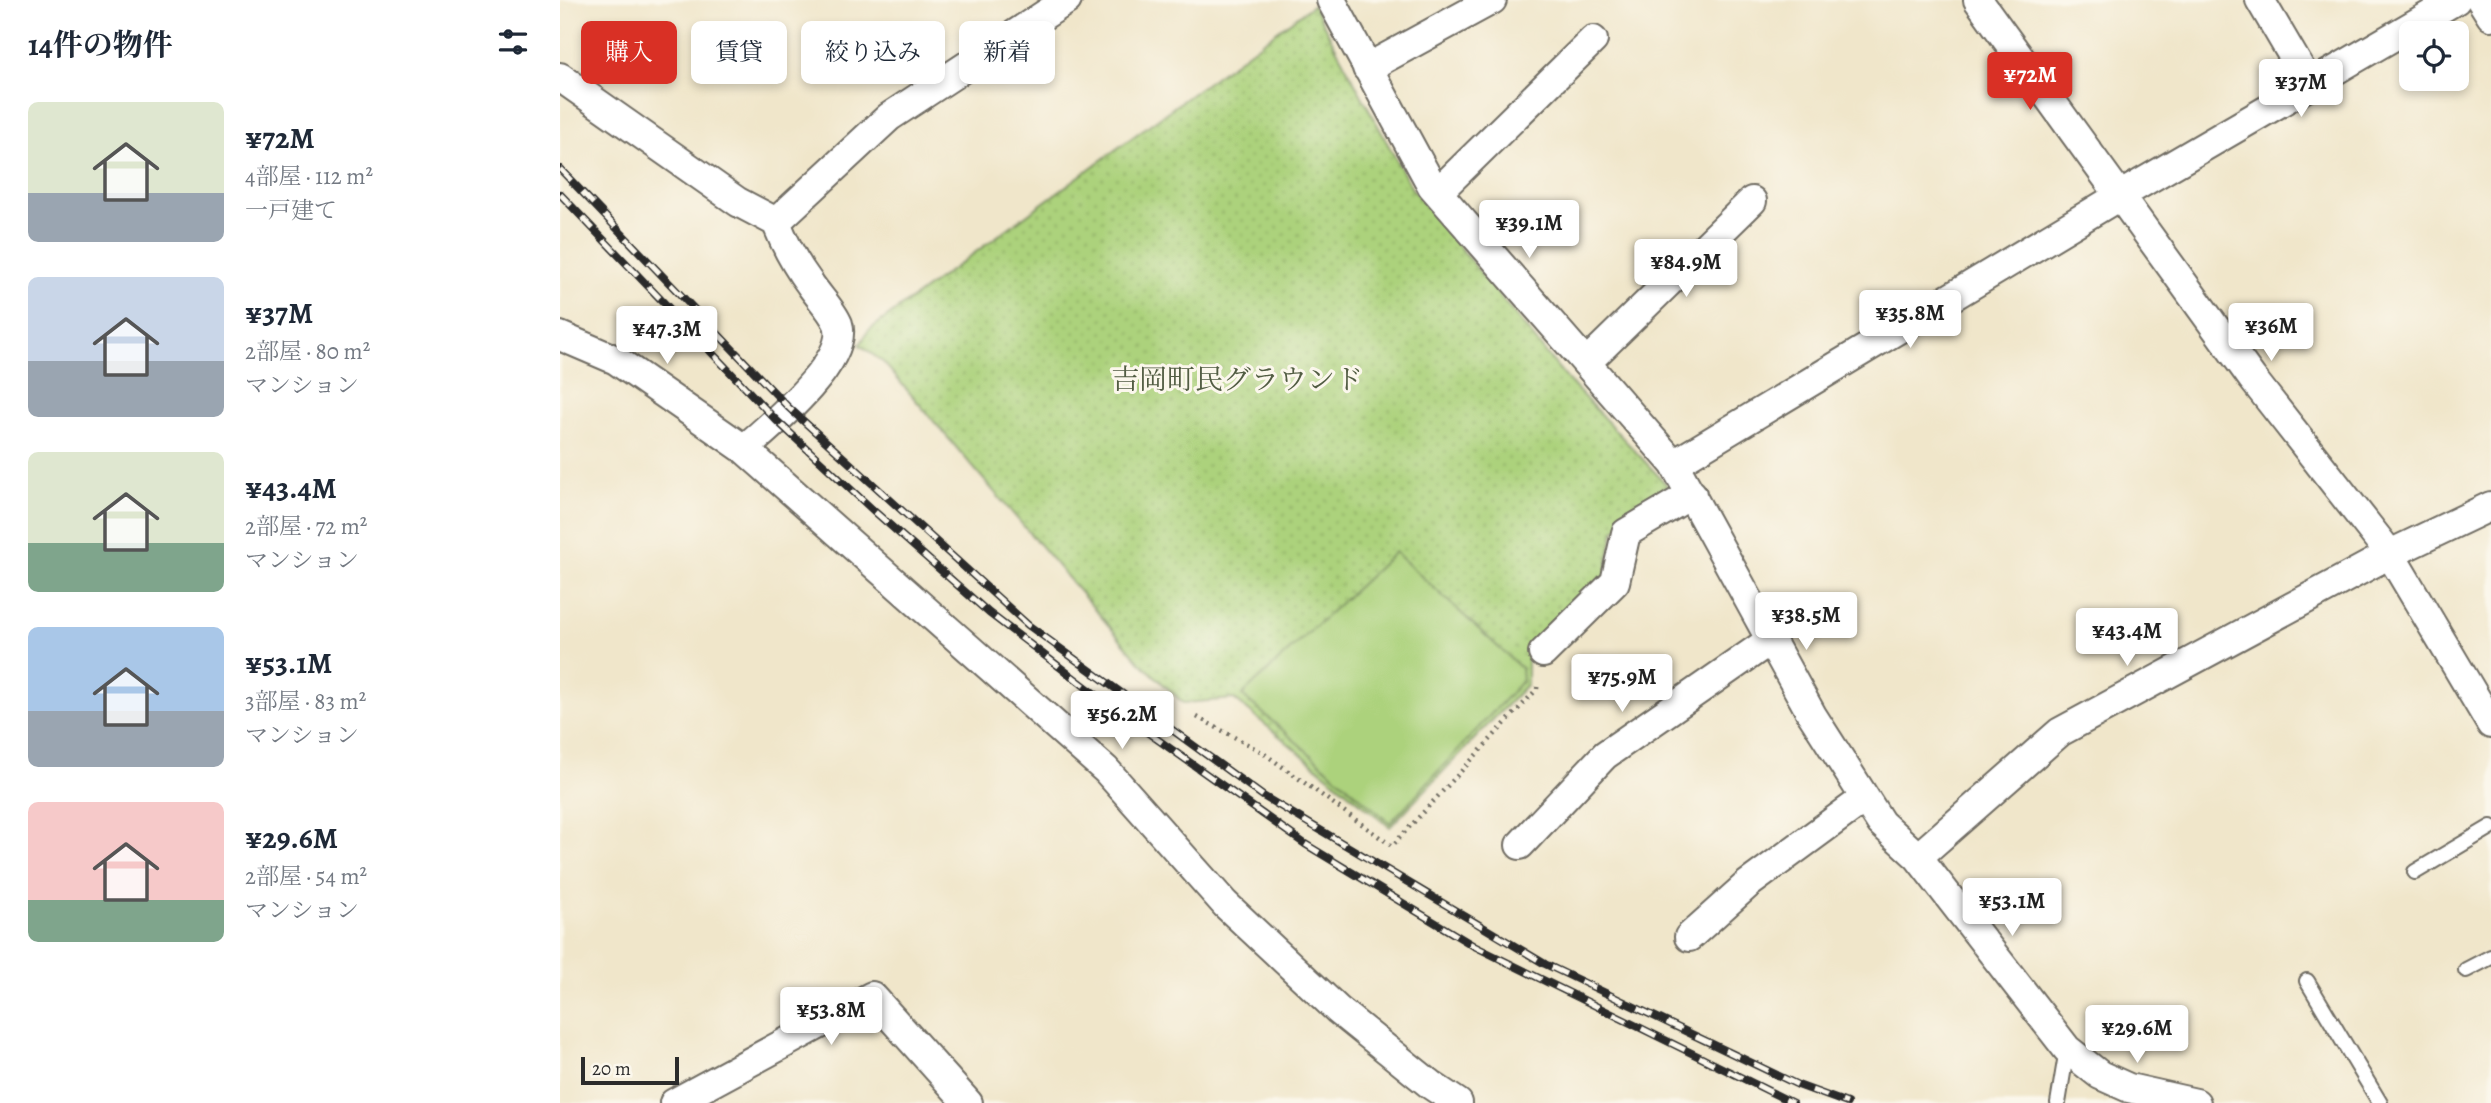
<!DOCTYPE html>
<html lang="ja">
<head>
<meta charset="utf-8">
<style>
  :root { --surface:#fff; --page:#f6f6f7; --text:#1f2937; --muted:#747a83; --accent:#d93025 }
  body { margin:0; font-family:Alegreya,"Noto Serif JP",serif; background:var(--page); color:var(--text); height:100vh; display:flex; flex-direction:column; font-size:26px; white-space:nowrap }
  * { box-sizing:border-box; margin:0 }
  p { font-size:23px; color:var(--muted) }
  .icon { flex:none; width:38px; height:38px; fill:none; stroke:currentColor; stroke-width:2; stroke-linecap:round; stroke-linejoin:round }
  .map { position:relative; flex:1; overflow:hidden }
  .drawer { display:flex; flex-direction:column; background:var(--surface); width:560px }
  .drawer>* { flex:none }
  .guide { position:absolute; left:21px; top:21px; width:665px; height:63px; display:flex; gap:14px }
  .controls { position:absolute; left:1839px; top:21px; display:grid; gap:14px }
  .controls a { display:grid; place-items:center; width:70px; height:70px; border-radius:10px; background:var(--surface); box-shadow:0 4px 10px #0003; font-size:35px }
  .scale { position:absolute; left:21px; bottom:18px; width:98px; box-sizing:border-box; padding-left:7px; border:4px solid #2b2b2b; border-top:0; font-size:19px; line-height:24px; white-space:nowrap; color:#2b2b2b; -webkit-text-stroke:5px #fbf7ec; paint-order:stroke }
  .price { position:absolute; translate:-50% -60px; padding:0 16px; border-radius:7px; background:#fff; color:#222; font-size:23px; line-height:46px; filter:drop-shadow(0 2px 4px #0008) }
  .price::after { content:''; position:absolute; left:50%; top:42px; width:21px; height:16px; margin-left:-10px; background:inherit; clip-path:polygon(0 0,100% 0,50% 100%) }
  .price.on { background:var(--accent); color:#fff }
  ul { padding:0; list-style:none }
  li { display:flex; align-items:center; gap:21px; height:175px; padding:0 28px }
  li span { display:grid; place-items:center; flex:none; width:196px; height:140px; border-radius:10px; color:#555 }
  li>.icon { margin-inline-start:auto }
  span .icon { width:84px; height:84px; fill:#fffc; stroke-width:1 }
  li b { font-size:30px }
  h2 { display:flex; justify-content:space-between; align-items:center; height:84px; padding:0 28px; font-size:30px }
  .pill { padding:0 24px; border-radius:10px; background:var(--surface); box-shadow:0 4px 10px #0003; font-size:24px; line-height:63px }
  .pill.on { background:var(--accent); color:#fff }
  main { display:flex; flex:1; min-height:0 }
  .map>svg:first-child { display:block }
</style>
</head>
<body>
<main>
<section class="drawer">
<h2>14件の物件<svg class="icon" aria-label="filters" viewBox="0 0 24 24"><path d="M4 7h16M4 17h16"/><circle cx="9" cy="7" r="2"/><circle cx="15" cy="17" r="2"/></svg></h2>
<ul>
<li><span style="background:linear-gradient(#dfe7d0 65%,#9aa5b1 0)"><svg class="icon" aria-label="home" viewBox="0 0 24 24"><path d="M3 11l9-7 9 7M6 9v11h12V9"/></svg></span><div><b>¥72M</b><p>4部屋 · 112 m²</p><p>一戸建て</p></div></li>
<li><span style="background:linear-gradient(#c9d6e8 60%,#9aa5b1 0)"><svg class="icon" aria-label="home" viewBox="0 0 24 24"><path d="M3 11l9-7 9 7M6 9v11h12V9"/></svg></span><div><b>¥37M</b><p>2部屋 · 80 m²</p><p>マンション</p></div></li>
<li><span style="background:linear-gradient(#dfe7d0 65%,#7fa58c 0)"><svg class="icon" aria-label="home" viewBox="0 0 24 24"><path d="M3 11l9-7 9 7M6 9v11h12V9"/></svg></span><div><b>¥43.4M</b><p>2部屋 · 72 m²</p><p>マンション</p></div></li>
<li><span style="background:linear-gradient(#a9c7e8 60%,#9aa5b1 0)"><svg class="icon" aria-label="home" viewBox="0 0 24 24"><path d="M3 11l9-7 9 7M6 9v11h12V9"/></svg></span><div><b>¥53.1M</b><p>3部屋 · 83 m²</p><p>マンション</p></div></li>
<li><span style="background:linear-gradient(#f6c9c9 70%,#7fa58c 0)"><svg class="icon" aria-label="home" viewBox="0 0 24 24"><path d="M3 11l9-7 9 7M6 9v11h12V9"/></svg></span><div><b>¥29.6M</b><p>2部屋 · 54 m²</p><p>マンション</p></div></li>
</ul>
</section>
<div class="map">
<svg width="1931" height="1103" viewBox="0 0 1931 1103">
  <defs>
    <pattern id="park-dots" width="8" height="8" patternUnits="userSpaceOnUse" patternTransform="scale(1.75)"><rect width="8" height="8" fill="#acd27c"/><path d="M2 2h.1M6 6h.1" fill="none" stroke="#94b46b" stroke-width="1.8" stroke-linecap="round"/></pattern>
  </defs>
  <rect width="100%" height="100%" fill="#fbf7ec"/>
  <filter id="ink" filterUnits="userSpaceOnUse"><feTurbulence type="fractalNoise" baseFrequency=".0143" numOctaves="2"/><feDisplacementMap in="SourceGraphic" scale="14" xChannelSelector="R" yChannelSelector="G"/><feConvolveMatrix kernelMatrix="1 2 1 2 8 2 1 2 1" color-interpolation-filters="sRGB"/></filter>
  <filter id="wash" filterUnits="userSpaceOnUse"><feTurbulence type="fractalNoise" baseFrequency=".00686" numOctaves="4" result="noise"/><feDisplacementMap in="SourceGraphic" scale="28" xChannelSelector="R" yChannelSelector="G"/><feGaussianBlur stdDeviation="1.57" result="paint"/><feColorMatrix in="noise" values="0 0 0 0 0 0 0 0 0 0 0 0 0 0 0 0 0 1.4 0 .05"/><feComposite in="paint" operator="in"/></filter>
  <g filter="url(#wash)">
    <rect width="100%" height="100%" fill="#f0e6ca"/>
    <path fill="url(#park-dots)" stroke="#6c7e54" stroke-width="2" d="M753,5l99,184 156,191 100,106 -54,45 -9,46 -78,71v36l-137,143 -156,-128 -51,4 -44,-42 -255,-298 -24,-18 8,-14z"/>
    <path fill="#acd27c" stroke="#6c7e54" stroke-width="2" d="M835,552l126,116 1,13 -132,142 -148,-128z"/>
  </g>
  <g filter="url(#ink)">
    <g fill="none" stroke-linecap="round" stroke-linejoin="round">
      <g stroke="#706c63" stroke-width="18">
        <path id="lane" d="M1855,872l76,-45
          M1906,970l25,-13
          M1747,981l73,122
          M1498,1103l9,-54"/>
      </g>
      <g stroke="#706c63" stroke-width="32">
        <path id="street" d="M771,0l101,186 242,278 138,251 69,108 37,34 149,192 33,26 29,13 67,15
          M1418,0l274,378 138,176 101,170
          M1700,0l50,85
          M1921,0l10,16
          M807,68l125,-68
          M0,77l178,125 38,20c9,23 19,42 34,62 8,12 23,27 28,40 12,37 -69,103 -94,125
          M878,192l155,-152
          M216,222l113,-105 178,-117
          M0,336l56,24 128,89 362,321 119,134 113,106 93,75 27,18
          M1026,363l166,-162
          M1114,464l447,-269 335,-195
          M983,653l72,-71 11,-49 66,-39
          M960,845l85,-90 167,-116
          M1358,857l142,-125 330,-178 101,-48
          M1129,937l59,-53 117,-86
          M114,1103l198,-107 96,107"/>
      </g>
      <path stroke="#706c63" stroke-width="4.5" stroke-dasharray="2 5" stroke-linecap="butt" d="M637,717l65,35 130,94 145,-157 1,-7"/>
      <use href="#lane" stroke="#fff" stroke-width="14"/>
      <use href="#street" stroke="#fff" stroke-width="28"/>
      <g stroke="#2b2b2b" stroke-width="8">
        <path id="rail" d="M0,169l228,238 240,218 235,171 282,168 253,121 49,18
          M0,194l216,226 98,91 115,102 127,97 189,134 169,102 319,157"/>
      </g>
      <use href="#rail" stroke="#fbf7ec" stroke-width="5" stroke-dasharray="16" stroke-linecap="butt"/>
    </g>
  </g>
  <g text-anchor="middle" stroke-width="6" stroke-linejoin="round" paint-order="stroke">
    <g font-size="28" fill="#525d43" stroke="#fbf7ec">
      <text x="677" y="389">吉岡町民グラウンド</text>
    </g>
  </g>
</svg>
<div class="controls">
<a><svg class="icon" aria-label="locate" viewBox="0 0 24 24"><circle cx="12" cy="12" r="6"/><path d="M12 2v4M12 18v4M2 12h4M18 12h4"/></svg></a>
</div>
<div class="scale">20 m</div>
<b class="price on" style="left:1470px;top:112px">¥72M</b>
<b class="price" style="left:1741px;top:119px">¥37M</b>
<b class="price" style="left:969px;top:260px">¥39.1M</b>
<b class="price" style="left:1126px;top:299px">¥84.9M</b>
<b class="price" style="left:1350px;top:350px">¥35.8M</b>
<b class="price" style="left:1711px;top:363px">¥36M</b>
<b class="price" style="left:107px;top:366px">¥47.3M</b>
<b class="price" style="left:1246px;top:652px">¥38.5M</b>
<b class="price" style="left:1567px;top:668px">¥43.4M</b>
<b class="price" style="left:1062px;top:714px">¥75.9M</b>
<b class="price" style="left:562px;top:751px">¥56.2M</b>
<b class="price" style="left:1452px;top:938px">¥53.1M</b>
<b class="price" style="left:271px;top:1047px">¥53.8M</b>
<b class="price" style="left:1577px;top:1065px">¥29.6M</b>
<div class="guide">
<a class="pill on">購入</a>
<a class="pill">賃貸</a>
<a class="pill">絞り込み</a>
<a class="pill">新着</a>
</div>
</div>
</main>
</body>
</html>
